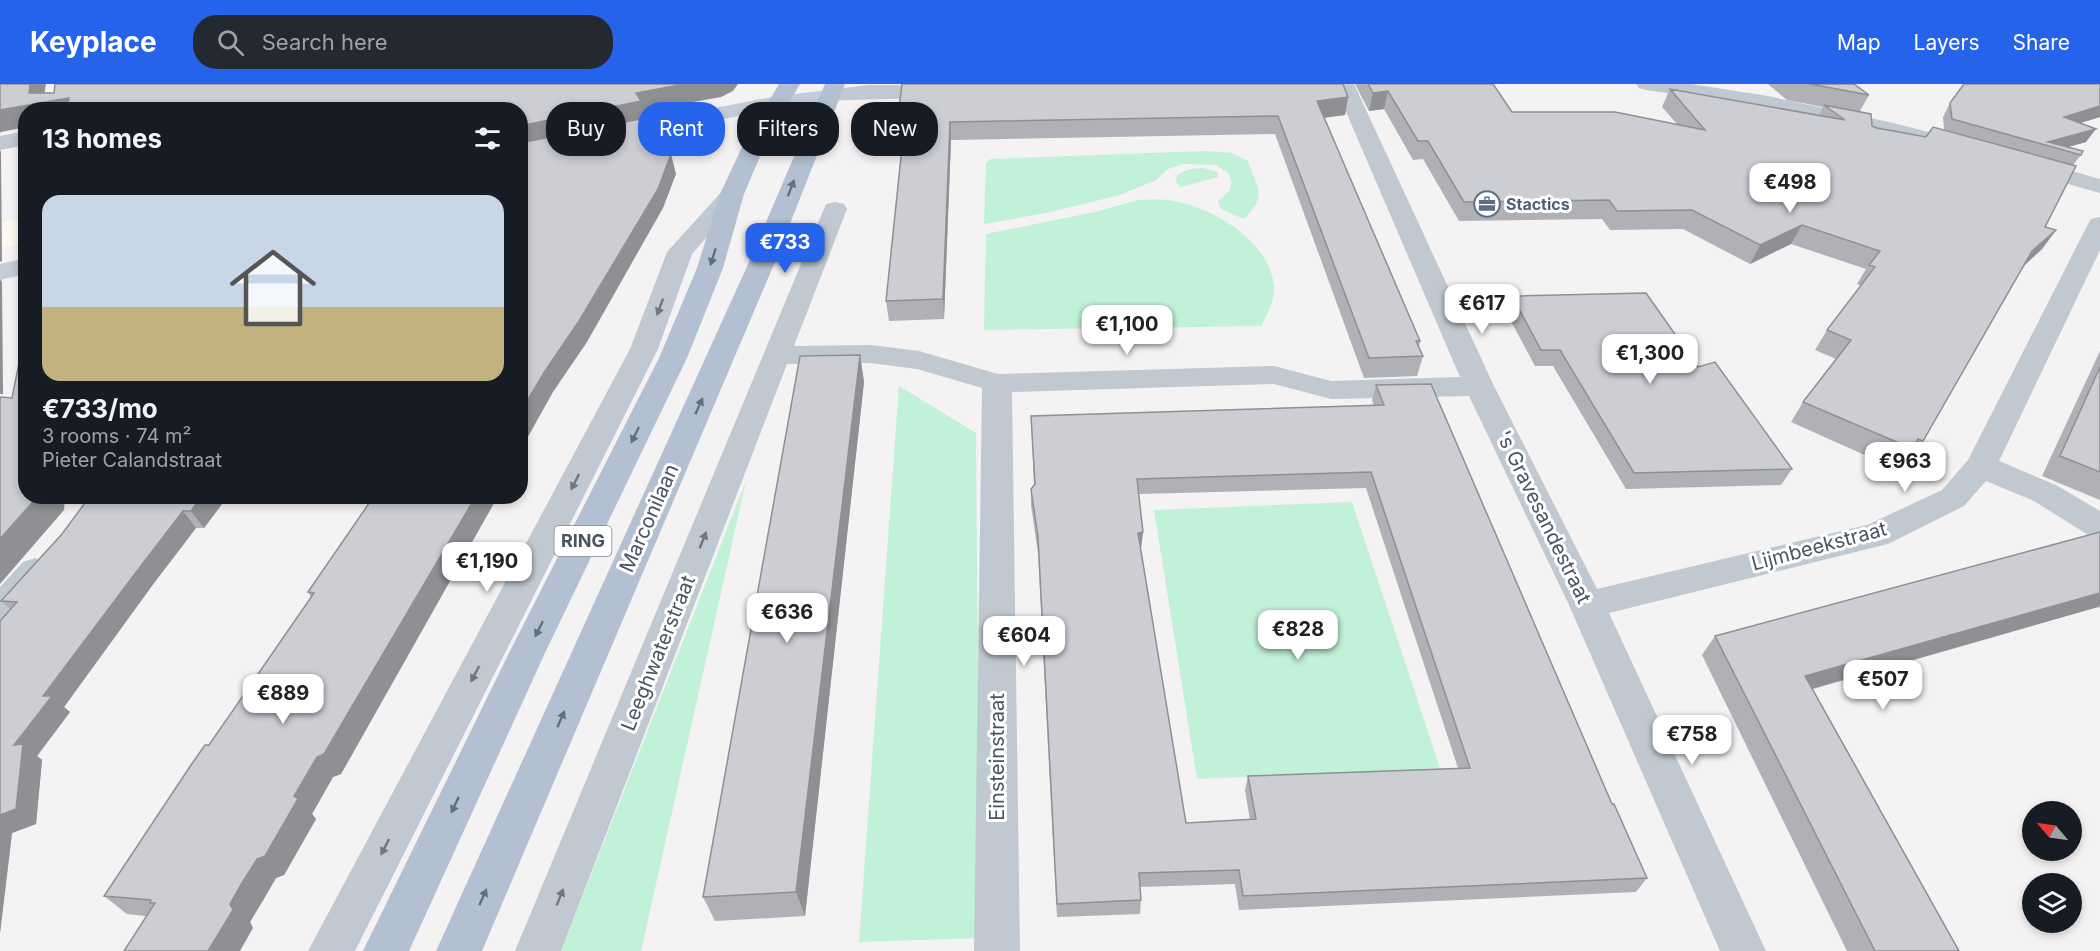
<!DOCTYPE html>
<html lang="en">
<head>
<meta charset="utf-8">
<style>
  :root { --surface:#171b24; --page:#242831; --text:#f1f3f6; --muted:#9ea1a6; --accent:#2563eb }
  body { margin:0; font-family:Inter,sans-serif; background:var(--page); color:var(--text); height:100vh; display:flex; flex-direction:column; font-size:22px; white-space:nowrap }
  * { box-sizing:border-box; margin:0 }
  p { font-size:20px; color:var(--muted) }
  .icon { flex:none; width:33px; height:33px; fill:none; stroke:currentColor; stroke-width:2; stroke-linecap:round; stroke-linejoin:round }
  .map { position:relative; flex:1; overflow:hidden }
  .sheet { position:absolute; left:18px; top:18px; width:510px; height:402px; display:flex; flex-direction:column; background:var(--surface); border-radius:24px; box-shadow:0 3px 9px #0003 }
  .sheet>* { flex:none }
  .top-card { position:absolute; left:546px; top:18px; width:570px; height:54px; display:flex; gap:12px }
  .needle { width:39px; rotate:299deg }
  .fabs { position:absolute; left:2022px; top:717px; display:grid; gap:12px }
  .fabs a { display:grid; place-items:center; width:60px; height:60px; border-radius:50%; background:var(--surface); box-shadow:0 3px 9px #0003; font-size:30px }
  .price { position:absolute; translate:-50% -51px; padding:0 14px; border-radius:12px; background:#fff; color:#222; font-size:20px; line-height:39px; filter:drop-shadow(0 2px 3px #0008) }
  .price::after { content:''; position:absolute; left:50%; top:36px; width:18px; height:14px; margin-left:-9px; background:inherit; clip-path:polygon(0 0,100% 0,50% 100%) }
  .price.current { background:var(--accent); color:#fff }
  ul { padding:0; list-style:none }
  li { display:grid; align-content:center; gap:12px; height:318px; padding:0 24px }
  li span { display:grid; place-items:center; height:186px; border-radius:18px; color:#555 }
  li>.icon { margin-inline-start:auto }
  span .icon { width:108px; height:108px; fill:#fffc; stroke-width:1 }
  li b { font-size:26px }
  h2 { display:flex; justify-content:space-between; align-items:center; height:72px; padding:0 24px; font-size:26px }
  .tag { padding:0 21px; border-radius:24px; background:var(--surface); box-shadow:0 3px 9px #0003; font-size:21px; line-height:54px }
  .tag.current { background:var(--accent); color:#fff }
  header { display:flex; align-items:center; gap:36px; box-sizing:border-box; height:84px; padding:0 30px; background:var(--accent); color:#fff }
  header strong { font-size:28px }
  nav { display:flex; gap:33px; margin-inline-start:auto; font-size:21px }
  .search { width:420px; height:54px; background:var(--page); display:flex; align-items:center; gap:15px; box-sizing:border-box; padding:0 21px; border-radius:24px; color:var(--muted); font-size:22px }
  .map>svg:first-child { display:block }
</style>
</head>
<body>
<header>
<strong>Keyplace</strong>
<div class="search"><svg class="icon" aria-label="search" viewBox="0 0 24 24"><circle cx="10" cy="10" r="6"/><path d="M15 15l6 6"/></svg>Search here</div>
<nav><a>Map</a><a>Layers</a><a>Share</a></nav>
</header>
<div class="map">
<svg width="2100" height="867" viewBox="0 0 2100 867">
  <rect width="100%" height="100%" fill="#f4f2f2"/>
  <path fill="#fdf9ee" d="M25,133v26l-25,5v-25z"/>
  <path fill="#c1f1d6" d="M1206,67l26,2 16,8c10,30 20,33 -4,58l-23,-10 -3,-8 11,-10 3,-9 -4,-9 -12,-8 -33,-1 -15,5 -12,11 -36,15 -74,18 -62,11 2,-61 5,-4z
    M1203,84l15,4v5l-37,10 -5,-5 1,-7 12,-6z
    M1138,116c9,0 19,-1 28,0 43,4 104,40 108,87 1,14 -7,27 -13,39l-277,4 2,-96 109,-22z
    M899,302l77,47 4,505 -121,4z
    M746,397l-105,470h-80z
    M1352,418l88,266 -243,11 -43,-269z"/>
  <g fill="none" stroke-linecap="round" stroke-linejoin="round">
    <path fill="#c0c9d1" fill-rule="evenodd" d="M1334,0h20l140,302 103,203 270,-64 75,-35 26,-30 120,-236 3,-5 9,-2v33l-101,211 57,24 44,26v27l-12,-3 -54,-34 -48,-20 -22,25 -76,38 -279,69 157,338h-46l-151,-346 -100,-209 -138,3 -57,-15 -262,8 8,559h-46l8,-563 -65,-19 -46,-6 -84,1 -226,587h-46l311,-747 9,-2 9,2 3,5 -53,137 77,-1 48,6 79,23 276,-8 57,15 129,-4z
      M1636,0h55l77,12 121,26 87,22 3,5 -3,5 -8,2c-107,-27 -213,-51 -322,-66l-7,-2z
      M868,1h79l7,2 4,4 -4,4 -7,2 -126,4 -3,-5 3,-5z
      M26,47v14l-26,5v-14z
      M2027,74l73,21v14l-81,-23 -4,-5 4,-5z
      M732,103l8,2 4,5 -52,60 -34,95 -303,602h-47l322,-602 37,-97 57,-63z
      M35,474l12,4 5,9 -39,49 -13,4v-37l23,-25z"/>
    <path fill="#c3ccd8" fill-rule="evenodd" d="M829,6l8,1 3,5 -3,5 -60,7 -165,34 -8,-2 -3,-5 3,-5 8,-2 165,-32z
      M26,174v16l-26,6v-16z"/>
    <path fill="#b2c0d1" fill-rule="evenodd" d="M779,0h21l-36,63 -20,47 -21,74 -36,90 -143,297 -135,296h-46l145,-296 151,-297 38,-90 23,-74 22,-47z
      M825,0h20l-70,178 -293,689h-46l313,-689z"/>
  </g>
  <path fill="#afb1b6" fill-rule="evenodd" d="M1355,0h138l19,28 165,12 -15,-17 8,-18 149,27 4,-9 -36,-7 -19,-16h86l15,11 -9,16 12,15 5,2 49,9 18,-7 -1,-13 7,-14 150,-19v33l-20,6 6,19 -18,5 13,8 -8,10 -28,62 11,3 -14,19 -18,17 -101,175 -15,20 -3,-1 -7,10 -107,-48 12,-20 33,-43 -21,-9 12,-20 34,-44 -4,-2 9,-15 -75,-25 -41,20 -67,-35 -73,1 -8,-11 -143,2 -36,-62 -10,1 -29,-51 -15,2z
    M1348,13l-3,18 -21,3 96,223 -1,6 4,9 -6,20 -53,2 -89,-244 -324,6 -7,179 -55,2 -3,-20 18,-174 -3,-1 -2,-18z
    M1512,212l186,71 94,102 -11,16 -155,4 -73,-123h-18l-29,-54z
    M2100,267v149l-58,-24z
    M860,271l4,27 -59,534 -90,5 -12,-24z
    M1376,301l236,419 35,74 -11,14 -397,18 -4,-26 -95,3 1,13 -1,14 -83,3 -19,-364 -7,-48v-16l3,-4 -3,-69 343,-10 -2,-6zM1366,404l92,280 -210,8 -3,14 5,30 -64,3 -45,-275 2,-16 -4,-38z
    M90,412h138l-24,32h-8l-42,55 -90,124 6,5 -33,44 5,4 -6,64 -24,9 -12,100v-312l10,-12 -9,-8 61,-67z
    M374,412h124l-157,278 -8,3 -21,37 4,5 -32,56 -8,3 -14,24 -12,20 3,6 -126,-14 -23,-18 164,-235 43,-64 -3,-5z
    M2100,448v76l-2,-1 -285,82 146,262h-112l-145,-296 13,-19z"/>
  <path fill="#8f9094" d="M30,0h16l-3,18 26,-4 7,12h-50v17l-25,5 -1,1v-23l29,-17z
    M685,0h53l-5,7 -12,6 -78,14 3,9 -126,26v-20l116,-33z
    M1388,7l-4,18 -15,2 4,-18z
    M1348,13l-3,18 -32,4 4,-18z
    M2100,22v11l-45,14 9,-14z
    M950,38l1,18 -7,179 -1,-20z
    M2096,45l-10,13 -25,7 -13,-7z
    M0,66l1,2 1,109 -2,1z
    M671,70l5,20 -13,34 -76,134 -34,50 -33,59v-38z
    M1802,141l-11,19 -41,20 10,-19z
    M2056,146l-14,19 -24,22 14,-20z
    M0,195l2,3 1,112h-3z
    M860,271l4,27 -59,534 -9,-24z
    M38,412h27l-1,14 -64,74v-45z
    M202,412h26l-24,32 -13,-17z
    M476,412h22l-157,278 -8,3 -21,37 4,5 -32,56 -8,3 -14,24 -12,20 3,6 -13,23h-32l22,-47 87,-147z
    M183,427l13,17 -42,55 -90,124 6,5 -33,44 5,4 -6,64 -24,9 -12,100v-118l14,-70 29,-49 97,-129z
    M1143,448l-2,16 -4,1 1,-16z
    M2100,509v12l-2,2 -308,88 15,-19z"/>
  <path fill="#ccced4" stroke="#8f9094" stroke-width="1.5" fill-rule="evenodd" d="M0,0h30l-1,9h25l1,-9h630l-49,9 5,8 -121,25v-16h-453l2,-12 -69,12z
    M902,0h441l5,13 -31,4 103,240h-4l7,15 -54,2 -91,-242 -328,6 -7,177 -57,2 20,-192 -7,-1z
    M1368,0h125l19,28h103l90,18 -35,-41 175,31 -21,-15 47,9 1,12 5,2 49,9 7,-10 143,39 -31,61 11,3 -24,21 -109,190 -5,-2 -5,10 -110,-47 48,-62 -24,-10 48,-63 -6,-2 11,-14 -78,-26 -42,20 -68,-35 -75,1 -8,-11 -145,2 -36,-61h-10l-30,-50 -15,2z
    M1810,0h44l15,11z
    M1964,0h136v22l-36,11 32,12 -48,13 35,9 -2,4 -129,-36 -2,-16z
    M650,33l21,37 -13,35 -79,132 -34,50 -25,42v-186l2,-2h-2v-82z
    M1646,209l52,74 17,-5 77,107 -158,4 -74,-123h-19l-29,-54z
    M26,244v168h12l-38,43v-142l12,1z
    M860,271l-64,537 -93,5 97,-541z
    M2100,283v105l-40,-16z
    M1431,300l181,420h2l33,74 -404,18 -4,-26 -100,3 2,27 -84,4 -19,-367 -7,-48 4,-5 -4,-68 353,-11 -8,-20zM1371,388l99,296 -222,8 8,43 -70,4 -48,-290 5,-1 -6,-53z
    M90,412h112l-11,15h-8l-43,56 -97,129h9l-38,49 9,-1 -7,65 -16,6v-194l17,-19 -16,-1 61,-67z
    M374,412h102l-152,258 -7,3 -23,39 4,3 -33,57 -8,3 -15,24 -12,21 3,6 -25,41h-84l31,-48h-5l1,-3 -47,-4 87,-131 14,-20h4l105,-152 -6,-1z
    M2100,448v61l-295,83 154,275h-84l-160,-315z"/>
  <defs><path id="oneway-solid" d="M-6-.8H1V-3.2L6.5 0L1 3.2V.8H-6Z" transform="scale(1.5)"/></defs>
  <g fill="#636f7c">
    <use href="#oneway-solid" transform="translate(791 104) rotate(-69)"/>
    <use href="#oneway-solid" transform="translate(713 173) rotate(107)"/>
    <use href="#oneway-solid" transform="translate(699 322) rotate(-66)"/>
    <use href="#oneway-solid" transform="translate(635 351) rotate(116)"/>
    <use href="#oneway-solid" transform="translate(539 545) rotate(116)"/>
    <use href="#oneway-solid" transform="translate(561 635) rotate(-66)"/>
    <use href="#oneway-solid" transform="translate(455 721) rotate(115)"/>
    <use href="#oneway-solid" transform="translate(483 813) rotate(-66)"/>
  </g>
  <g fill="#6d7782">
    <use href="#oneway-solid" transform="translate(660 223) rotate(110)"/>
    <use href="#oneway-solid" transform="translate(575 398) rotate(117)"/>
    <use href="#oneway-solid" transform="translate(703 456) rotate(-68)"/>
    <use href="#oneway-solid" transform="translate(475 590) rotate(117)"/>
    <use href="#oneway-solid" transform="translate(385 763) rotate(117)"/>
    <use href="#oneway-solid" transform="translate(560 813) rotate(-68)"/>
  </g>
  <defs>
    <g id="office-ring" transform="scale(1.35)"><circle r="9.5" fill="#fff" stroke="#5c6f8a" stroke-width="1.5"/><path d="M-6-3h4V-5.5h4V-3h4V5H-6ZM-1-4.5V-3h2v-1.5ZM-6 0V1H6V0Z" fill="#5c6f8a"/></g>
  </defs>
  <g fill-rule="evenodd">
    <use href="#office-ring" x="1487" y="120"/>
  </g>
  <g text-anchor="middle" stroke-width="6" stroke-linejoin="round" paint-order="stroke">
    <g font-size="16" font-weight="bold" fill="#4e5e75" stroke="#fff" text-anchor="start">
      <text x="1506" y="126">Stactics</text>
    </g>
    <rect fill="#fff" stroke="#808790" stroke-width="1.5" x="554.5" y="442" width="57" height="30" rx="4.5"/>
    <g font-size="18" font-weight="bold" fill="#495460">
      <text x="583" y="463">RING</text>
    </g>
    <g font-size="20" fill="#495460" stroke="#fff">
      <text transform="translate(1544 433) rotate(64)" y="7">'s Gravesandestraat</text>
      <text transform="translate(649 434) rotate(-66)" y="7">Marconilaan</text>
      <text transform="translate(1819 462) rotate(-15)" y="7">Lijmbeekstraat</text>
      <text transform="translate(658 569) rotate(-68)" y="7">Leeghwaterstraat</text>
      <text transform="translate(997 673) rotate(-90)" y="7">Einsteinstraat</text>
    </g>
  </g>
</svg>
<div class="fabs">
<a><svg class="needle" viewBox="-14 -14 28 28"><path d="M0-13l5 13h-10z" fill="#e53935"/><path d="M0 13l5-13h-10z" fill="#9ea1a6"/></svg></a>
<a><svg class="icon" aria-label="layers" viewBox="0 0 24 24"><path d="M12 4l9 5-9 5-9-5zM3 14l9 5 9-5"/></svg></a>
</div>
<b class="price" style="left:1790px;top:130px">€498</b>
<b class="price current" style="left:785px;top:190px">€733</b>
<b class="price" style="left:1482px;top:251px">€617</b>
<b class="price" style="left:1127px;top:272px">€1,100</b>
<b class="price" style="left:1650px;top:301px">€1,300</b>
<b class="price" style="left:1905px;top:409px">€963</b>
<b class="price" style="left:487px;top:509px">€1,190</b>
<b class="price" style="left:787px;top:560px">€636</b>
<b class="price" style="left:1298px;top:577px">€828</b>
<b class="price" style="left:1024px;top:583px">€604</b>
<b class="price" style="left:1883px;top:627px">€507</b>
<b class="price" style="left:283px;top:641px">€889</b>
<b class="price" style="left:1692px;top:682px">€758</b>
<div class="top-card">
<a class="tag">Buy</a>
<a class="tag current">Rent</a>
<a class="tag">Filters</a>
<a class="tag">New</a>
</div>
<section class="sheet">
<h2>13 homes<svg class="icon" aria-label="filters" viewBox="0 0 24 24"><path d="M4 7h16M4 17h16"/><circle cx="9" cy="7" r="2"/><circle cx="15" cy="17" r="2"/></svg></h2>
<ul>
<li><span style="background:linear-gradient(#c9d6e8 60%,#c2b280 0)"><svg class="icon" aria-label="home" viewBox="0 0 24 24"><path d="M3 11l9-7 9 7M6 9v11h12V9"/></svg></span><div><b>€733/mo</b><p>3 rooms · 74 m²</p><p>Pieter Calandstraat</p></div></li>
</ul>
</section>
</div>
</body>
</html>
